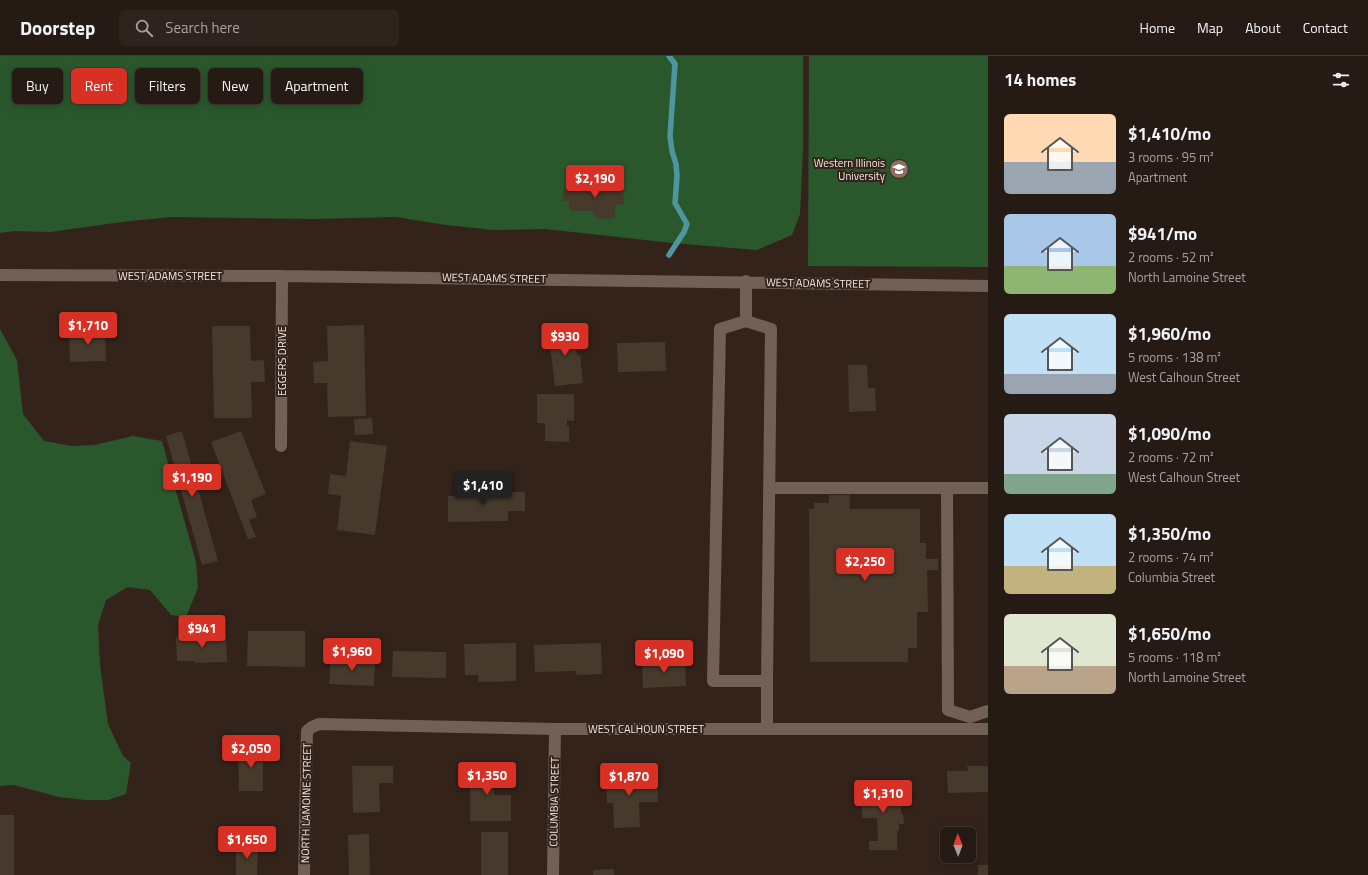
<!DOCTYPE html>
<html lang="en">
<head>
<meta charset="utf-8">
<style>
  :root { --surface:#261a14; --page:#2e231d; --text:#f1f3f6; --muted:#a4a1a0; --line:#423834; --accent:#d93025 }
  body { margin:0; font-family:"Titillium Web",sans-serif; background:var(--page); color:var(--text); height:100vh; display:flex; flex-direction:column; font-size:15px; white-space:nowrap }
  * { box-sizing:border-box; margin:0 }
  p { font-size:13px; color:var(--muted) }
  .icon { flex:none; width:22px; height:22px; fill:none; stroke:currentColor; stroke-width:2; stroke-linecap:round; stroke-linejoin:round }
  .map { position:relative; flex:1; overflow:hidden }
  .details { display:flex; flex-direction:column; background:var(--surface); width:380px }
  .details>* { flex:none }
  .banner { position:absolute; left:12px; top:12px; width:380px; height:36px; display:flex; gap:8px }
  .needle { width:26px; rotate:359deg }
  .controls { position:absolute; left:940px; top:771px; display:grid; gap:8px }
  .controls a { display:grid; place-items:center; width:36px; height:36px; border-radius:6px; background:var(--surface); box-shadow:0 2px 10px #0003,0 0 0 1px var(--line); font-size:20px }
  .price { position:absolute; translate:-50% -34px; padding:0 9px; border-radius:4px; background:var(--accent); color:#fff; font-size:13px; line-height:26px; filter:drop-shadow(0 1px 2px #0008) }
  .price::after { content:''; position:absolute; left:50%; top:24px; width:12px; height:9px; margin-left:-6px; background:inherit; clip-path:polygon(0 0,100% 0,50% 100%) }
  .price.active { background:#222; color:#fff }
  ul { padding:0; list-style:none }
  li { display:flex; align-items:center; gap:12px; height:100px; padding:0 16px }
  li span { display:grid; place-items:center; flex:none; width:112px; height:80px; border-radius:6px; color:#555 }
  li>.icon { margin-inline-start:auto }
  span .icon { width:48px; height:48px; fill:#fffc; stroke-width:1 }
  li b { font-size:17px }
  h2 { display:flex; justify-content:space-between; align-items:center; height:48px; padding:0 16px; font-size:17px }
  .chip { padding:0 14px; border-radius:6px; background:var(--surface); box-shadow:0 2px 10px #0003,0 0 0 1px var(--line); font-size:14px; line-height:36px }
  .chip.active { background:var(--accent); color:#fff }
  header { display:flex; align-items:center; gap:24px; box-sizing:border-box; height:56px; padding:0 20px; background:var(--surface); border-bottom:1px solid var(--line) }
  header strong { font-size:19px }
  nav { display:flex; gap:22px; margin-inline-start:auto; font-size:14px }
  .search { width:280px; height:36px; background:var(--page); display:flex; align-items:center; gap:10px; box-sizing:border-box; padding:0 14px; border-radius:6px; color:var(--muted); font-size:15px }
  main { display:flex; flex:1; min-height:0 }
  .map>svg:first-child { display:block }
</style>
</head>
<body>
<header>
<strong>Doorstep</strong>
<div class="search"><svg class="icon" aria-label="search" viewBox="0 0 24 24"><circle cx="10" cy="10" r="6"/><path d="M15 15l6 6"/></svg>Search here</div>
<nav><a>Home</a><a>Map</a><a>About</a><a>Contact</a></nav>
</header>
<main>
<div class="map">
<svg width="988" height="819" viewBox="0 0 988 819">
  <rect width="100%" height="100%" fill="#33231a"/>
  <path fill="#2a582c" d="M0,0h803v95l-3,63 -8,21 -35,15 -85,-7 -127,-14 -52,1 -47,-5 -50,-8 -81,2 -144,-2 -49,5 -72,10 -35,-1 -15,2z
    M809,0h179v211l-180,-1z
    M0,273l17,31 6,54 21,27 28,5 22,-1 39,-9 29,5 34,121 2,26 -12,29 -15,-2 -21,-25 -22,-3 -22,13 -8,25 2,40 8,59 15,32 8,7 -5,31 -18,6h-22l-27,-3 -45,-12 -14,1z"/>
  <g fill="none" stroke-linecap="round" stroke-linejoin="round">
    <path stroke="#4d96a0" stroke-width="5.5" d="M669,0l6,8 -5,72 2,15 4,13 1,12 -2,27 12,21 -3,8 -15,23"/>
  </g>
  <path fill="#453a2b" d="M623,128l1,20 -9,1v13l-16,1v-2h-5l-1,-6h-23l-1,-10h-6v-12h7v-4z
    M364,269l2,91 -38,1 -1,-34h-13l-1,-21 15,-1 -1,-35z
    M212,270h38l1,35 13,-1 1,22h-14l1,36h-38z
    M573,271l4,29 3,-1 3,28 -28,3 -7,-56z
    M105,275l1,30 -36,1 -1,-30z
    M665,286l1,29 -48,1 -1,-29z
    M848,309h19l1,23h7l1,23 -27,1z
    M537,338h37v27l-7,-1v6h2v16l-24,-1v-18h-8z
    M372,362l1,16 -18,1 -1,-16z
    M182,375l36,130 -16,4 -36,-129z
    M241,375l25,63 -15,6 6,17 -8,3 7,17 -8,2 -37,-97z
    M350,385l37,5 -12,89 -38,-5 4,-34 -13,-2 2,-20 16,2z
    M457,428h12l1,9 23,-1v4h10v-4h22v19h-17v10l-60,1v-26h9z
    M829,439h21v14h70v34h6v16h12v11h-11l1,42h-11v36h-9v14h-98l-1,-153h5v-6h15z
    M248,575h57v36l-58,-1z
    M226,580l1,26 -33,1v-2h-17l-1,-24z
    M516,587v38l-38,1v-7h-13l-1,-31z
    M601,587l1,31 -26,1v-4l-41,1 -1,-27z
    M393,595l53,1v26l-54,-1z
    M331,602l44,2 -1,26 -45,-2z
    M685,605l1,25 -43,2 -1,-26z
    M238,691h25v44h-24z
    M470,707h23l1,32h17v26h-41z
    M352,710h41v17h-14l1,29 -27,1z
    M967,710h21v26l-40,1 -1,-22h21z
    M606,717h33v5l18,-1 1,25h-19l1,25 -26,1 -1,-25h-6z
    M861,730h40v28h2l1,10h-5v7h-2v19h-28v-9h9l-1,-23h-15z
    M0,759h14v60h-14z
    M481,776h27v43h-27z
    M369,778l1,41h-21l-1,-40z
    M236,789h22l-1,30h-21z
    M978,809h10v10h-10z
    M614,813v6h-21v-5z"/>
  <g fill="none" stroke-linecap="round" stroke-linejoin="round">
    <path stroke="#726056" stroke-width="12" d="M0,219l282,1 706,10
      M746,225v40l-26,8 -7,352h54l4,-352 -25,-8
      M281,390l1,-170
      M769,432h219
      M947,432l1,222 22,7 18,-6
      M767,625v48
      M304,819l3,-144 5,-4 7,-3 236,5h433
      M553,819l2,-146"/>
  </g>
  <defs>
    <g id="university-disc" transform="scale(1)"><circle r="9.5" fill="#8d6e63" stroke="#33231a"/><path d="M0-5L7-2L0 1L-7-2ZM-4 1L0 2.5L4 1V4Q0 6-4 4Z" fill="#fff"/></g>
  </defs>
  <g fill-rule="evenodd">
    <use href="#university-disc" x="899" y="113"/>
  </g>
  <g text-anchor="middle" stroke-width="4" stroke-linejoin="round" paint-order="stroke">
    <g font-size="11" fill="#f4e9e3" stroke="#33231a" text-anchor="end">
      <text x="885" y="111">Western Illinois<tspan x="885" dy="13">University</tspan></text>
    </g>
    <g font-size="11" fill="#f4e9e3" stroke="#33231a">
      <text x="170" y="224">WEST ADAMS STREET</text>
      <text transform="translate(494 222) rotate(1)" y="4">WEST ADAMS STREET</text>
      <text transform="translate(818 227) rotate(1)" y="4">WEST ADAMS STREET</text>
      <text transform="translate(282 305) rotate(-90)" y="4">EGGERS DRIVE</text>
      <text x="646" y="677">WEST CALHOUN STREET</text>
      <text transform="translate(554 746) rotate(-89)" y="4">COLUMBIA STREET</text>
      <text transform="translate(306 747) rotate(-89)" y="4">NORTH LAMOINE STREET</text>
    </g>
  </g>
</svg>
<div class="controls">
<a><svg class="needle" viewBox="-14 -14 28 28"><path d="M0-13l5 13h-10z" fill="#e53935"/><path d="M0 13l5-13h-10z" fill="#a4a1a0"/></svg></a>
</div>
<b class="price" style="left:595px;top:143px">$2,190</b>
<b class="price" style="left:88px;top:290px">$1,710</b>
<b class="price" style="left:565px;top:301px">$930</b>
<b class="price" style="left:192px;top:442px">$1,190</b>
<b class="price active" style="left:483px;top:450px">$1,410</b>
<b class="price" style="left:865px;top:526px">$2,250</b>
<b class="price" style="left:202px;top:593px">$941</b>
<b class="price" style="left:352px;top:616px">$1,960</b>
<b class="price" style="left:664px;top:618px">$1,090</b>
<b class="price" style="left:251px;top:713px">$2,050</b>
<b class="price" style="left:487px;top:740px">$1,350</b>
<b class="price" style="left:629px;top:741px">$1,870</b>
<b class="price" style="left:883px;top:758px">$1,310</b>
<b class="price" style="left:247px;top:804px">$1,650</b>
<div class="banner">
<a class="chip">Buy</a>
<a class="chip active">Rent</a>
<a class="chip">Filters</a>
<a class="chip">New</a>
<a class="chip">Apartment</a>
</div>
</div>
<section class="details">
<h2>14 homes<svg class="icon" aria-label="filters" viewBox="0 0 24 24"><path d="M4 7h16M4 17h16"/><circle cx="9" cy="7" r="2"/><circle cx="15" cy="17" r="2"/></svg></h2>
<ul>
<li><span style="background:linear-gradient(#ffd9b3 60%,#9aa5b1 0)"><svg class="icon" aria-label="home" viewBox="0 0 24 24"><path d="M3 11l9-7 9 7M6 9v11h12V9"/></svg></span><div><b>$1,410/mo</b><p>3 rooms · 95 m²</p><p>Apartment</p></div></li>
<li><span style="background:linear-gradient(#a9c7e8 65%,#8fb573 0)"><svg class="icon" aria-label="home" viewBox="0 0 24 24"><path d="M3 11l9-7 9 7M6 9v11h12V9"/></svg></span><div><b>$941/mo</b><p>2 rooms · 52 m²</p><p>North Lamoine Street</p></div></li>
<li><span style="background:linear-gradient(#bfe0f5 75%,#9aa5b1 0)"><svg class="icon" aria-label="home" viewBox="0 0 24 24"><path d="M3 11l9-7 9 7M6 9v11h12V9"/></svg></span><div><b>$1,960/mo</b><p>5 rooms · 138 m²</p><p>West Calhoun Street</p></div></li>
<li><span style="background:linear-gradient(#c9d6e8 75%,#7fa58c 0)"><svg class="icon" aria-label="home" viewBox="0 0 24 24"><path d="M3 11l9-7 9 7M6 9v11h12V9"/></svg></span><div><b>$1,090/mo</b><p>2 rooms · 72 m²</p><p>West Calhoun Street</p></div></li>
<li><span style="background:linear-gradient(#bfe0f5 65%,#c2b280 0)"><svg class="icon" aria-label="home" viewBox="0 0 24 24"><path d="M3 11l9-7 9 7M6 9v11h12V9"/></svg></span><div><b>$1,350/mo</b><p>2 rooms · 74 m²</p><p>Columbia Street</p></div></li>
<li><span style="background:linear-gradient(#dfe7d0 65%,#b9a48a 0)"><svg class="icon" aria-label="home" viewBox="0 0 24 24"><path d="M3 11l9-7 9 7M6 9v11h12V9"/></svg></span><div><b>$1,650/mo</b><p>5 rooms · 118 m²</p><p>North Lamoine Street</p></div></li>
</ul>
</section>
</main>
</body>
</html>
